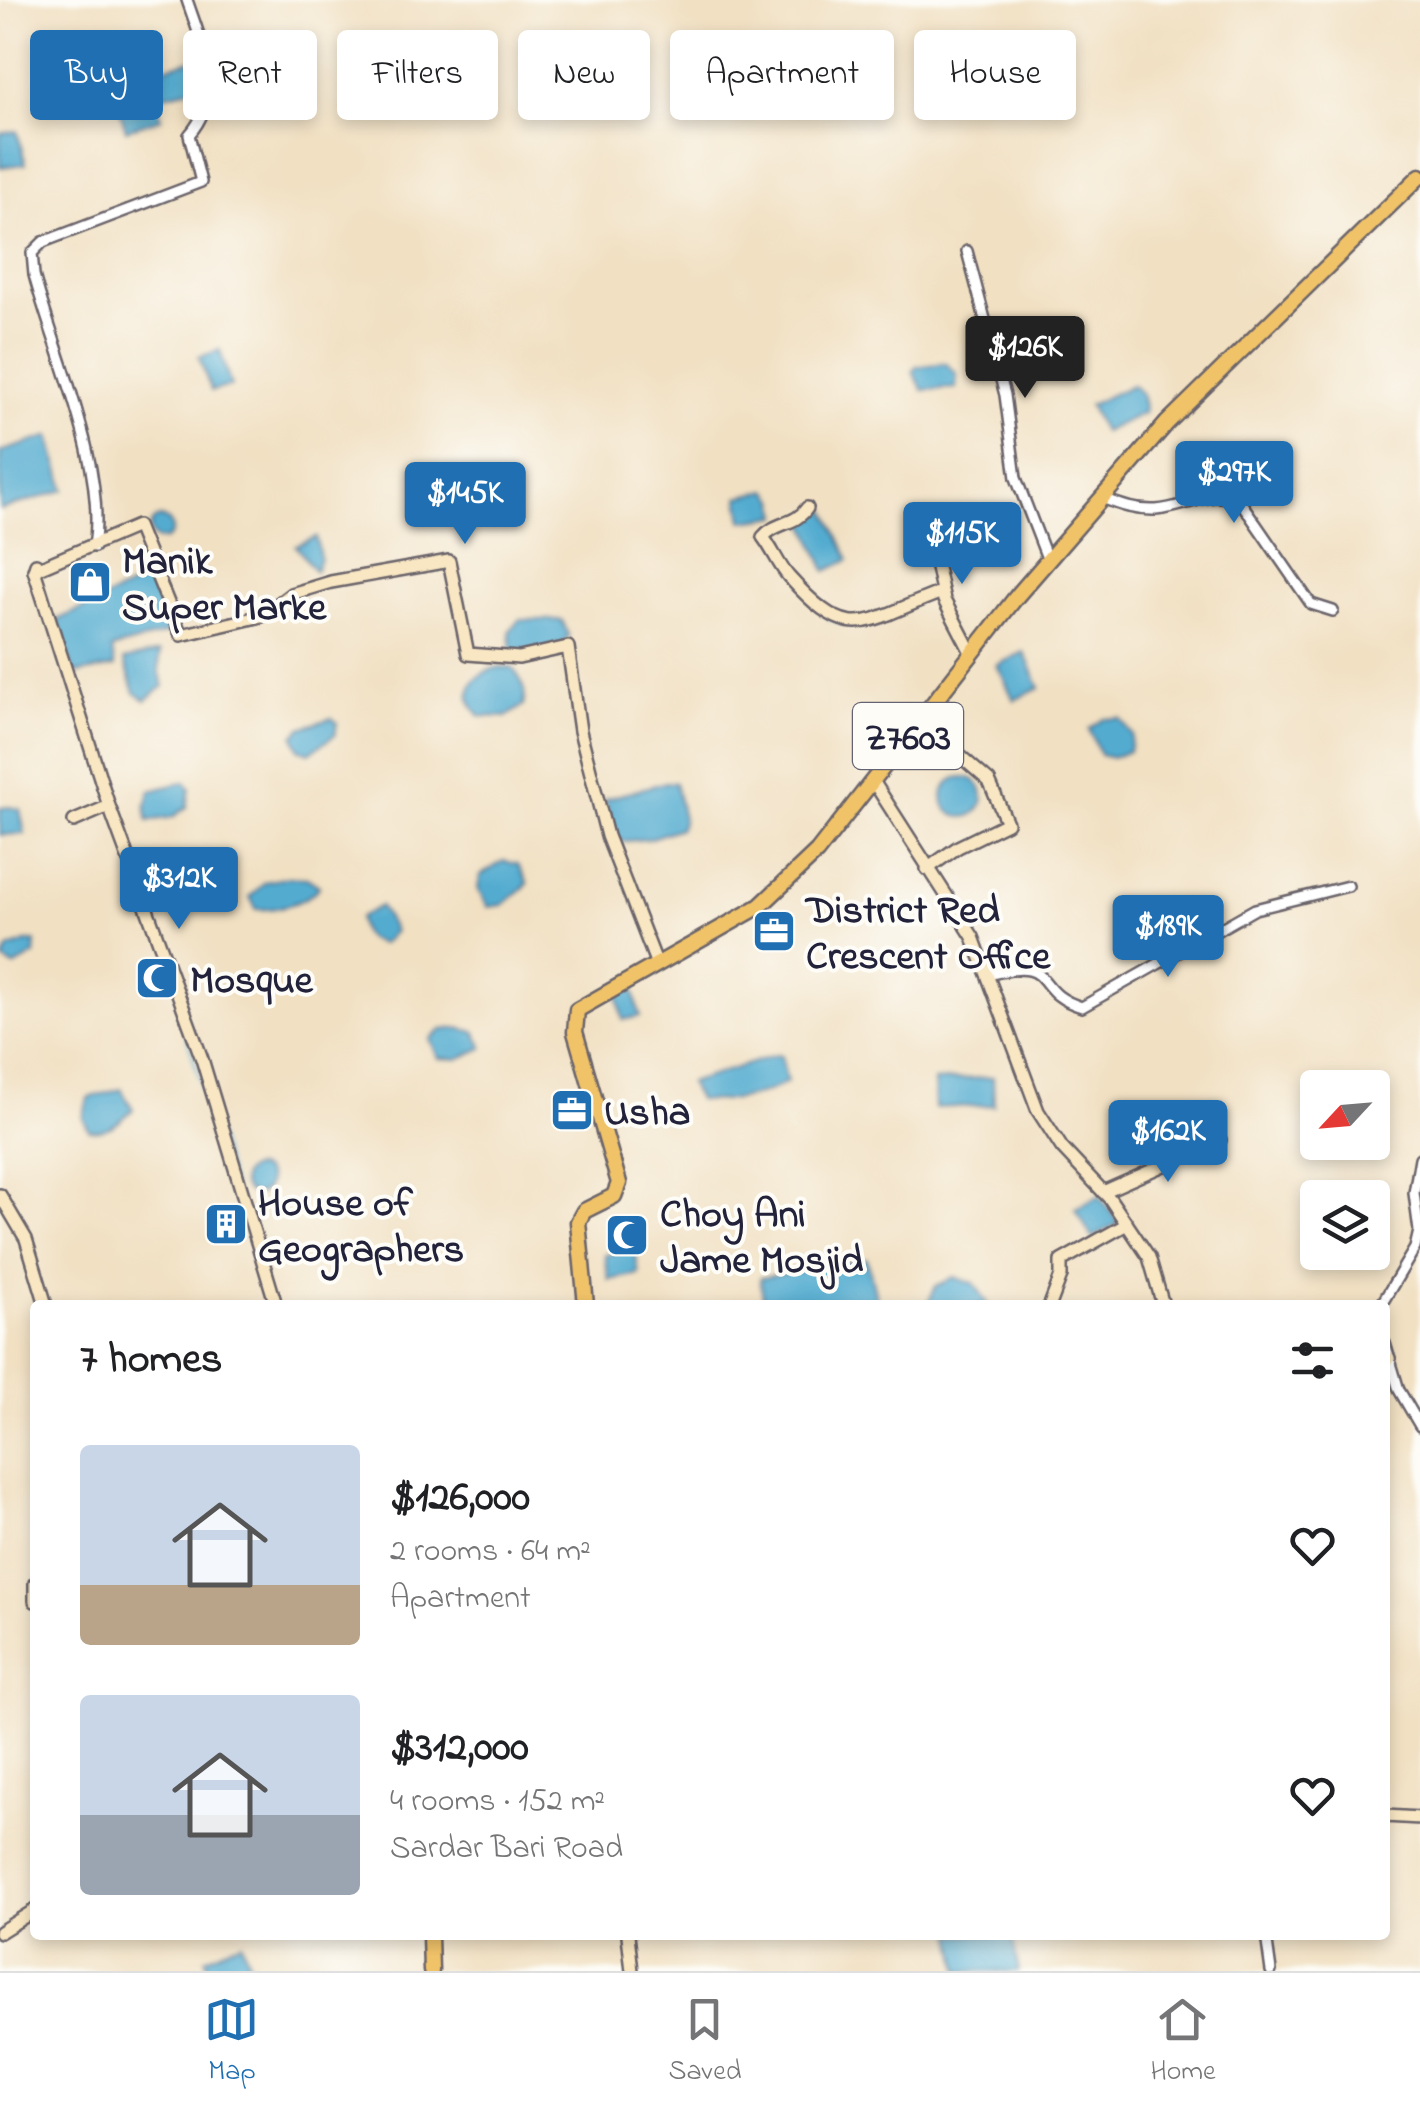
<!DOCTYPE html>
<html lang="en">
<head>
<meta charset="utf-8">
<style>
  :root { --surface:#fff; --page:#f6f6f6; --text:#202124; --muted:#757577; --line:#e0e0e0; --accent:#1f6fb2 }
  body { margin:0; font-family:"Indie Flower",sans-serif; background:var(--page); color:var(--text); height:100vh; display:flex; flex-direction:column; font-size:38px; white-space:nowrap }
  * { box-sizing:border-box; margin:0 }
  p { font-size:32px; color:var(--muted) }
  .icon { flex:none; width:55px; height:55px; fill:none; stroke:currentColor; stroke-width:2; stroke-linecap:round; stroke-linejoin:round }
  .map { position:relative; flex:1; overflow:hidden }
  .panel { position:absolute; left:30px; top:1300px; width:1360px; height:640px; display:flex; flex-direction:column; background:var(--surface); border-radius:10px; box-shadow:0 5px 15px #0003 }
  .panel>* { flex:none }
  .top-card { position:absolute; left:30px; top:30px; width:1360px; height:90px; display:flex; gap:20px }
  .needle { width:65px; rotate:244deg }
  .fabs { position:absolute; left:1300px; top:1070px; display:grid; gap:20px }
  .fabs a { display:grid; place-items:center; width:90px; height:90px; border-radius:10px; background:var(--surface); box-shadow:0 5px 15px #0003; font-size:50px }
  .price { position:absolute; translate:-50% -85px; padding:0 22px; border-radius:10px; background:var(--accent); color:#fff; font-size:32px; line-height:65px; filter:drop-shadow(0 2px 5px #0008) }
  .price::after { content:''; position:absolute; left:50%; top:60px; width:30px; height:22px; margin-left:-15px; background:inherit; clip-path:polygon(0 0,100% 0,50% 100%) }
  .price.current { background:#222; color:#fff }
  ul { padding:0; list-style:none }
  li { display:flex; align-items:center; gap:30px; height:250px; padding:0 50px }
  li span { display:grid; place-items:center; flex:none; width:280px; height:200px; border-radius:10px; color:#555 }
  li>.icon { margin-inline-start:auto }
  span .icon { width:120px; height:120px; fill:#fffc; stroke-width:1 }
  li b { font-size:42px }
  h2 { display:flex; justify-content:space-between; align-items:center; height:120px; padding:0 50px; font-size:42px }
  .chip { padding:0 35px; border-radius:10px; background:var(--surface); box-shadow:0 5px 15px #0003; font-size:35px; line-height:90px }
  .chip.current { background:var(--accent); color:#fff }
  .tab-bar { display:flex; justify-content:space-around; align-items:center; height:140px; border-top:2px solid var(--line); background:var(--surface); font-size:28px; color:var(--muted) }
  .tab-bar a { display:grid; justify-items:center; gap:5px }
  .tab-bar .current { color:var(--accent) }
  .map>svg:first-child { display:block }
</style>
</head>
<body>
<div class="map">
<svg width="1420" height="1971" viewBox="0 0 1420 1971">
  <rect width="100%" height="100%" fill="#fdfcf7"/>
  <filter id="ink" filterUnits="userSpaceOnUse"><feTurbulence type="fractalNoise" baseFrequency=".01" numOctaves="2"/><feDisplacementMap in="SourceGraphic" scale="20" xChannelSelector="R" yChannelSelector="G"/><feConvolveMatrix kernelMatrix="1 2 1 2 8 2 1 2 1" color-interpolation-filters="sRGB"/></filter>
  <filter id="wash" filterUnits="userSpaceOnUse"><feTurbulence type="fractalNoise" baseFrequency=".0048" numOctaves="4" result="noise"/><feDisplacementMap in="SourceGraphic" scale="40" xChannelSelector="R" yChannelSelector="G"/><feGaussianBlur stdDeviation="2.25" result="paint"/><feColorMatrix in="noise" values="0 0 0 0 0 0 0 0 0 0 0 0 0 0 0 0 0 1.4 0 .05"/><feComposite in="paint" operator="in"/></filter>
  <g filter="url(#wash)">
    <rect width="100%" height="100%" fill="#f1e0c2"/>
    <path fill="#52acd0" stroke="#3a6786" stroke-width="2.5" d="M195,59l8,27 -48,11 6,21 -35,12 -15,-47z
      M17,131l9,33 -26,3v-34z
      M220,350l11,36 -20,5 -12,-34z
      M946,363l11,12 -1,13 -33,2 -10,-18 3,-5z
      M1132,385l9,8 4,19 -42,20 -14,-27z
      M50,436l15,54 -65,20v-58z
      M768,490l8,9 3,17 -36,5 -4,-24z
      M826,509l23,51 -23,11 -22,-51z
      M150 529a11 11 0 1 1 22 0a11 11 0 1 1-22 0Z
      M316,537l4,21 -5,13 -19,-25z
      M150,578l18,55 -56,16 3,18 -41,7 -17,-54z
      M519,620h43l7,16 -6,8 -36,10 -15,-2 -2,-21z
      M160,652l-1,19 5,15 -18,14 -11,-7 -11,-33z
      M1024,652l16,36 -26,12 -17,-35z
      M496,668h16c11,12 15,23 11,38l-17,11 -26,-1c-21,-22 -8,-41 16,-48z
      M332,718l5,5 -2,12 -26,18 -10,-4 -5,-13 7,-8z
      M1120,718l12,17 -3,16 -17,7 -12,-3 -11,-26 15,-10z
      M943 797a20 20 0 1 1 40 0a20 20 0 1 1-40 0Z
      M185,782l5,6 -3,19 -14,10 -25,4 -2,-15 4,-15z
      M666,782l9,1 8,35 -3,10 -31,11 -33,3 -11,-43z
      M9,807l11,2 5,25 -25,1v-27z
      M503,861l15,3 10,20 -25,21 -15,2 -10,-18 2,-13z
      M288,877l19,1 12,8c-10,16 -44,25 -63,23l-6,-12 15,-15z
      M380,906l14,25 -12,13c-16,-3 -22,-10 -23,-26z
      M26,942h10l-1,13 -21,12 -11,-7 5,-11z
      M633,989l7,27 -17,4 -6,-26z
      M458,1028l18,4 7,16 -25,11 -20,-1 -8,-19 12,-9z
      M776,1055l5,1 6,26c-25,15 -59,21 -89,18l-9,-17z
      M993,1077l1,28 -59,3 -1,-27z
      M121,1089l12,20c-13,13 -25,24 -44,21l-6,-12 5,-20z
      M242 1181a13 13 0 1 1 26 0a13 13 0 1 1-26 0Z
      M1099,1196l20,27 -27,15 -16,-29z
      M635,1250l4,24 -30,6 -4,-25z
      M867,1259l11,46h-114l-4,-27z
      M954,1278l20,5 15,22h-62l9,-19z
      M953,1935h59l7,36h-59z
      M241,1942l8,20 -21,9h-17l-6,-13z"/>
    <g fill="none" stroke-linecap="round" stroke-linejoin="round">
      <path stroke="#52acd0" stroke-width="2.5" d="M827,618l25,8
        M182,1021l87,284"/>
    </g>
  </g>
  <g filter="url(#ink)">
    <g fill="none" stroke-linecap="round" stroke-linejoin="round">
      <g stroke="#6a646a" stroke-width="14">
        <path id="street" d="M967,251l38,144 11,83 32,83
          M1102,498c18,7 34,13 54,12 30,-2 54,-21 84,-9l71,103 22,7
          M94,547c13,-81 -39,-193 -60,-272l-2,-22 11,-11 158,-60 -12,-47c36,-41 14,-88 -2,-135
          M988,975c72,-20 41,17 94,32l173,-98 93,-23
          M1381,1305l34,-57 4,-17 -5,-38 6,-35
          M1385,1343l14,47 21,36
          M1266,1935l5,36"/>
      </g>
      <g stroke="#6a646a" stroke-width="16">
        <path id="secondary" d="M807,508c-11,17 -32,14 -44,29 10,13 16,29 26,40 64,71 74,44 153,15
          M930,535l14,65 28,54
          M36,564l-2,6 75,236 93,253 74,246
          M34,570l103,-44 44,109 81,-19 29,-22 40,-12 118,-21 19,93 51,4 49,-11 12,84 27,105 49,126
          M920,721l69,60 18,42 -49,24 -31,22
          M873,781l100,156 65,174 24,37 48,51 39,58 14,48
          M74,821l35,-15
          M1103,1192l117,-52
          M0,1195l26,44 20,66
          M1050,1305l11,-29v-15l66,-37
          M1385,1360l4,-2
          M35,1583v18
          M1385,1816l35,2
          M0,1932l35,-22
          M628,1935l4,36"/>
      </g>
      <g stroke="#6a646a" stroke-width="19">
        <path id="primary" d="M586,1305l-8,-83 6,-11 30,-15 5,-13 -44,-151 2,-22 183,-104 57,-54 200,-256 150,-173 253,-247
          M430,1935l1,36"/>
      </g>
      <use href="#street" stroke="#fff" stroke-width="9"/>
      <use href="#secondary" stroke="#f9e7c3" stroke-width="11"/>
      <use href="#primary" stroke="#f1c369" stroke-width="14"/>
    </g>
  </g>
  <defs>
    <g id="shop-square" transform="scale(2.25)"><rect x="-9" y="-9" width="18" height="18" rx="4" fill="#1f6fb2" stroke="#fdfcf7"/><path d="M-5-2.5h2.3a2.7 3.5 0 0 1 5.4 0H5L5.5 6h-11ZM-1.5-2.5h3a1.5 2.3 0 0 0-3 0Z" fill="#fff"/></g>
    <g id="office-square" transform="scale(2.25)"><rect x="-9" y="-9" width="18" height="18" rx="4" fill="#1f6fb2" stroke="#fdfcf7"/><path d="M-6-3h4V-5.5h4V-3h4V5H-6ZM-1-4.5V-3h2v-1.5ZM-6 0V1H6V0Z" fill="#fff"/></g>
    <g id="mosque-square" transform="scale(2.25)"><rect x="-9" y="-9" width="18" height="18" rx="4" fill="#1f6fb2" stroke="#fdfcf7"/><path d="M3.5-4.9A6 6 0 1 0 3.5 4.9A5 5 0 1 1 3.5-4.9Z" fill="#fff"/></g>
    <g id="building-square" transform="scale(2.25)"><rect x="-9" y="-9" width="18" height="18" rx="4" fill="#1f6fb2" stroke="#fdfcf7"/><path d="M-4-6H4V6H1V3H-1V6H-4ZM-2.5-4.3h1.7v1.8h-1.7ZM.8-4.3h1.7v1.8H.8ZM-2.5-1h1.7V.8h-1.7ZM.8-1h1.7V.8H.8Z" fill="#fff"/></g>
  </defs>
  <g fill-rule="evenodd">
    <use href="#shop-square" x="90" y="582"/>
    <use href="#office-square" x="774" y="931"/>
    <use href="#mosque-square" x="157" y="978"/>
    <use href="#office-square" x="572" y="1110"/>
    <use href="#building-square" x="226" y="1224"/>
    <use href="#mosque-square" x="627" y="1235"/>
  </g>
  <g text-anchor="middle" stroke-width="8" stroke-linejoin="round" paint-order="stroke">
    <rect fill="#fdfcf7" stroke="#646373" stroke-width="2.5" x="853" y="703" width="110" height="66" rx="8"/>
    <g font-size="38" font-weight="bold" fill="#22223b">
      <text x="908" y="749">Z7603</text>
    </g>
    <g font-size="40" font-weight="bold" fill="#22223b" stroke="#fdfcf7" text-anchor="start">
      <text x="122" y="573">Manik<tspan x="122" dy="46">Super Marke</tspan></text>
      <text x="806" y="922">District Red<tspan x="806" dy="46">Crescent Office</tspan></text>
      <text x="190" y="992">Mosque</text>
      <text x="604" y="1124">Usha</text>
      <text x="258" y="1215">House of<tspan x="258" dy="46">Geographers</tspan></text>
      <text x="660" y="1226">Choy Ani<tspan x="660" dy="46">Jame Mosjid</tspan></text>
    </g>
  </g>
</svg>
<div class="fabs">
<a><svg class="needle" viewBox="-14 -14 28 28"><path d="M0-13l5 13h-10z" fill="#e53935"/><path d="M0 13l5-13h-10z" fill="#757577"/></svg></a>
<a><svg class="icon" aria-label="layers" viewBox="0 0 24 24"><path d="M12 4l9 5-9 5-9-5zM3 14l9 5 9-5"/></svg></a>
</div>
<b class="price current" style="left:1025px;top:401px">$126K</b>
<b class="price" style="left:1234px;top:526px">$297K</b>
<b class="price" style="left:465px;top:547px">$145K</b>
<b class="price" style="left:962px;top:587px">$115K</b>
<b class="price" style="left:179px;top:932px">$312K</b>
<b class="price" style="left:1168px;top:980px">$189K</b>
<b class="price" style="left:1168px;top:1185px">$162K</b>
<div class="top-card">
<a class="chip current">Buy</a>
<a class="chip">Rent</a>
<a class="chip">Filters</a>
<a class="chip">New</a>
<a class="chip">Apartment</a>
<a class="chip">House</a>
</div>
<section class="panel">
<h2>7 homes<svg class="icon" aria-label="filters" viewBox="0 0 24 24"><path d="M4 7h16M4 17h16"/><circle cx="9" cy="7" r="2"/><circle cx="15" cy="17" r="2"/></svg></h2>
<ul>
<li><span style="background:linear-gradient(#c9d6e8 70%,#b9a48a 0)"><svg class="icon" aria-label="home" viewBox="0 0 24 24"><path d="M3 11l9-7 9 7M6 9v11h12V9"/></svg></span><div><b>$126,000</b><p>2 rooms · 64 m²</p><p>Apartment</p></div><svg class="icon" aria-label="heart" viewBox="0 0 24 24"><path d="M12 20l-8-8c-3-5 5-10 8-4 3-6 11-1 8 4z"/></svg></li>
<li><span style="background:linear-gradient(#c9d6e8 60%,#9aa5b1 0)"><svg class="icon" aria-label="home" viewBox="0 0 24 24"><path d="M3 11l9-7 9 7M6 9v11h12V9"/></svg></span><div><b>$312,000</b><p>4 rooms · 152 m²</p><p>Sardar Bari Road</p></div><svg class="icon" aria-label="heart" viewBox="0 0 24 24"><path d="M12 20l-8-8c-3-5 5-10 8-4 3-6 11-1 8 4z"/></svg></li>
</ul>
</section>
</div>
<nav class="tab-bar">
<a class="current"><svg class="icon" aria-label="map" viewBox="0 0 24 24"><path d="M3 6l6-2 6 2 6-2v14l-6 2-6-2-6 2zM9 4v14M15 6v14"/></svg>Map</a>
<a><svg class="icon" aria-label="saved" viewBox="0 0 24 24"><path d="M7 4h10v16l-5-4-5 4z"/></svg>Saved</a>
<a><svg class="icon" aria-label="home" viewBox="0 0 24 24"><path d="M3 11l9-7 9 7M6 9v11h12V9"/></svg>Home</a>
</nav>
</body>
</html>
